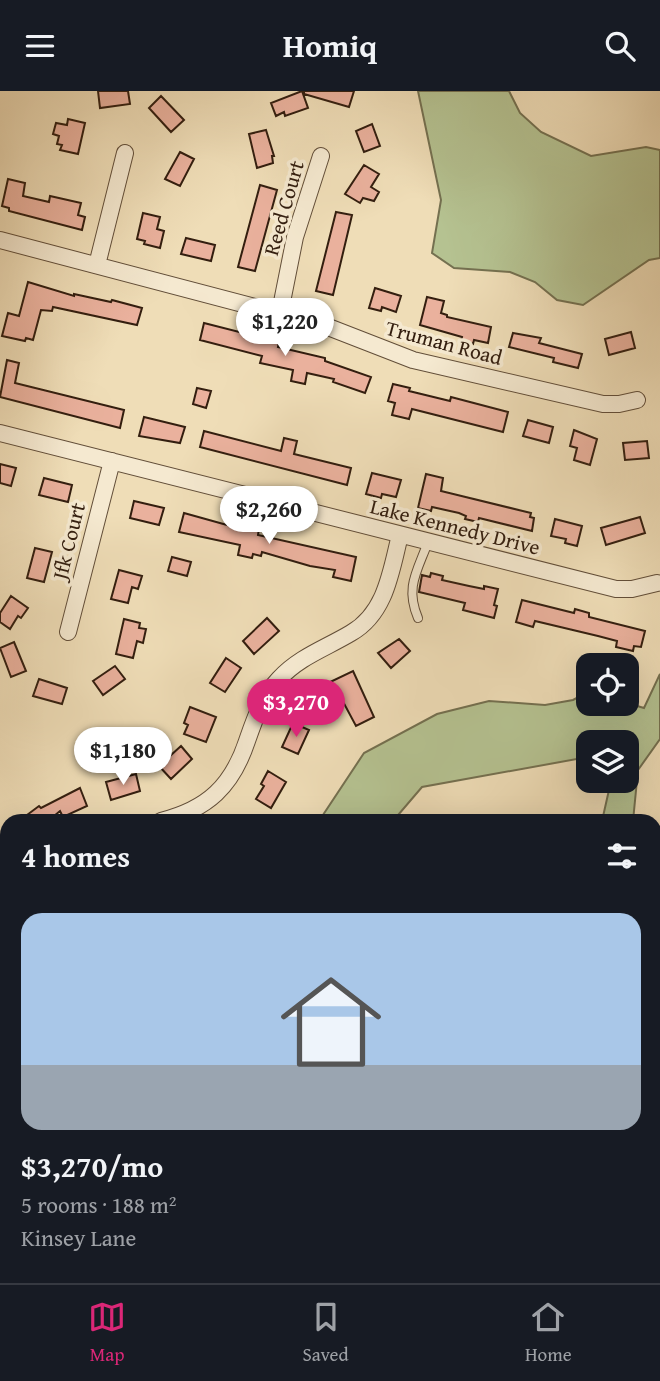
<!DOCTYPE html>
<html lang="en">
<head>
<meta charset="utf-8">
<style>
  :root { --surface:#171b24; --page:#20242c; --text:#f1f3f6; --muted:#9ea1a6; --line:#363941; --accent:#db2777 }
  body { margin:0; font-family:"Gentium Book Plus",serif; background:var(--page); color:var(--text); height:100vh; display:flex; flex-direction:column; font-size:26px; white-space:nowrap }
  * { box-sizing:border-box; margin:0 }
  p { font-size:23px; color:var(--muted) }
  .icon { flex:none; width:38px; height:38px; fill:none; stroke:currentColor; stroke-width:2; stroke-linecap:round; stroke-linejoin:round }
  .map { position:relative; flex:1; overflow:hidden }
  .drawer { position:absolute; left:0px; top:723px; width:662px; height:471px; display:flex; flex-direction:column; background:var(--surface); border-radius:21px 21px 0 0; box-shadow:0 7px 28px #0002 }
  .drawer>* { flex:none }
  .controls { position:absolute; left:576px; top:562px; display:grid; gap:14px }
  .controls a { display:grid; place-items:center; width:63px; height:63px; border-radius:14px; background:var(--surface); box-shadow:0 7px 28px #0002; font-size:35px }
  .price { position:absolute; translate:-50% -60px; padding:0 16px; border-radius:24px; background:#fff; color:#222; font-size:23px; line-height:46px; filter:drop-shadow(0 2px 4px #0008) }
  .price::after { content:''; position:absolute; left:50%; top:42px; width:21px; height:16px; margin-left:-10px; background:inherit; clip-path:polygon(0 0,100% 0,50% 100%) }
  .price.current { background:var(--accent); color:#fff }
  ul { padding:0; list-style:none }
  li { display:grid; align-content:center; gap:14px; height:371px; padding:0 21px }
  li+li { border-top:2px solid var(--line) }
  li span { display:grid; place-items:center; height:217px; border-radius:21px; color:#555 }
  li>.icon { margin-inline-start:auto }
  span .icon { width:126px; height:126px; fill:#fffc; stroke-width:1 }
  li b { font-size:30px }
  h2 { display:flex; justify-content:space-between; align-items:center; height:84px; padding:0 21px; font-size:30px }
  header { display:flex; justify-content:space-between; align-items:center; height:91px; padding:0 21px; background:var(--surface); font-size:32px; font-weight:700 }
  .tab-bar { display:flex; justify-content:space-around; align-items:center; height:98px; border-top:2px solid var(--line); background:var(--surface); font-size:19px; color:var(--muted) }
  .tab-bar a { display:grid; justify-items:center; gap:4px }
  .tab-bar .current { color:var(--accent) }
  .map>svg:first-child { display:block }
</style>
</head>
<body>
<header><svg class="icon" aria-label="menu" viewBox="0 0 24 24"><path d="M4 6h16M4 12h16M4 18h16"/></svg>Homiq<svg class="icon" aria-label="search" viewBox="0 0 24 24"><circle cx="10" cy="10" r="6"/><path d="M15 15l6 6"/></svg></header>
<div class="map">
<svg width="660" height="1192" viewBox="0 0 660 1192">
  <rect width="100%" height="100%" fill="#efddb7"/>
  <filter id="stains"><feTurbulence type="fractalNoise" baseFrequency=".00286" numOctaves="4"/><feColorMatrix values="0 0 0 0 .2 0 0 0 0 .09 0 0 0 0 .02 0 0 0 .5 -.17"/></filter>
  <radialGradient id="worn" r=".72"><stop offset=".6" stop-color="#630" stop-opacity="0"/><stop offset="1" stop-color="#630" stop-opacity=".3"/></radialGradient>
  <path fill="#b5c291" stroke="#747050" stroke-width="2" d="M418,0h91l11,22 21,19 50,24 55,-9 14,3v108l-11,2 -66,45 -26,-5 -22,-18 -25,-10 -56,-4 -22,-15 9,-53z
    M660,583v65l-22,31 -5,51h-31l9,-40h15v-39h-38v15l-166,30 -29,34h-74l45,-68 73,-39 52,-13 56,4 28,-5 15,-8v11h39l17,5z
    M46,1187l268,-1v1l-1,5h-269z"/>
  <path fill="#eab19d" stroke="#331e0f" stroke-width="2" d="M98,0h30l2,13 -30,4z
    M302,0l6,17 -23,8 -1,-4 -8,4 -5,-13z
    M304,0h50l-5,16 -45,-13z
    M161,5l23,24 -13,12 -22,-24z
    M68,28l17,4 -7,31 -18,-4 2,-5 -5,-1 2,-8 -6,-2 3,-11 11,2z
    M372,33l8,22 -16,6 -8,-21z
    M266,39l8,26h-2l1,7 -16,5 -8,-34z
    M180,61l14,7 -14,27 -15,-7z
    M364,74l15,9 -8,13 8,5 -5,9 -11,-3 -3,5 -15,-9z
    M8,88l17,4 -2,13 26,6 1,-6 31,7 -3,12 7,2 -3,13 -73,-19v-3l-7,-2z
    M260,94l17,5 -22,81 -17,-4z
    M336,121l16,3 -19,80 -17,-4z
    M143,122l17,4 -3,12 7,2 -4,17 -16,-4 1,-3 -8,-2z
    M186,147l29,7 -4,16 -30,-7z
    M28,191l46,14v-2l37,8 1,-2 30,8 -5,17 -84,-18 -1,4 -11,-1 -8,30 -7,-2 -1,3 -23,-5 6,-23 11,3z
    M375,197l26,8 -5,16 -14,-5 -1,4 -12,-3z
    M427,206l17,4 -3,12 6,2v2l44,10 -3,16 -14,-3 -1,4 -12,-3 1,-4 -42,-12z
    M204,232l75,19 -1,5 47,11v3l46,16 -6,16 -32,-11 1,-3 -27,-6 -2,11 -14,-3 2,-11 -33,-7 2,-7 -62,-16z
    M631,241l4,16 -26,7 -4,-16z
    M513,242l28,5 -2,5 43,11 -4,14 -25,-6 1,-4 -45,-11z
    M7,269l12,3 -4,20 109,27 -4,18 -120,-31z
    M393,293l17,4 -1,3 41,10 1,-4 57,15 -5,20 -91,-23 -3,10 -17,-4 3,-12 -7,-2z
    M197,297l14,3 -5,17 -13,-4z
    M144,326l41,10 -5,16 -41,-7z
    M528,329l25,7 -4,16 -26,-7z
    M574,339l23,9 -7,26 -16,-5 3,-12 -7,-2z
    M204,340l77,20 3,-13 13,3 -3,13 57,14 -4,17 -147,-38z
    M647,350l2,17 -24,2 -2,-17z
    M0,373l16,4 -5,18 -11,-3z
    M372,382l29,7 -5,17 -14,-3 -1,4 -15,-4z
    M426,383l17,4 -2,13 90,22 -1,4 4,1 -2,13 -53,-13 -1,4 -13,-3 1,-3 -7,-3 -27,-6 -1,4 -13,-3z
    M44,387l28,7 -4,17 -29,-7z
    M134,410l30,7 -5,17 -29,-7z
    M184,422l43,12 32,4 -1,6 98,22 -5,24 -18,-4 2,-7 -25,-4 -48,-14 -1,4 -8,-2 -1,4 -14,-3 2,-10 -61,-13z
    M640,426l5,16 -39,12 -5,-17z
    M555,428l27,7 -5,20 -12,-3 1,-4 -15,-3z
    M35,457l17,4 -8,30 -17,-4z
    M172,466l19,5 -4,14 -19,-5z
    M119,479l23,6 -4,13 -6,-2 -4,16 -17,-4z
    M431,482l12,3 -1,4 27,6 15,3v-3l14,3 -4,16 3,1 -3,12 -31,-8 2,-7 -46,-11 3,-17 8,2z
    M11,505l17,12 -7,10 -3,-2 -8,13 -10,-7v-9z
    M522,509l52,13 1,-4 14,4v4l56,14 -4,16 -7,-1 -1,5 -17,-4 1,-6 -19,-5 -63,-15 -2,6 -17,-5z
    M267,527l12,13 -25,23 -11,-13z
    M124,528l16,4 -1,5 7,1 -3,14 -6,-2 -4,17 -17,-4z
    M399,548l11,12 -19,17 -13,-15z
    M14,551l12,29 -15,6 -11,-29z
    M226,567l15,10 -16,24 -15,-9z
    M115,575l10,13 -22,16 -10,-14z
    M353,580l21,46 -18,9 -16,-30 -5,2 -7,-15z
    M39,588l28,9 -5,16 -29,-8z
    M190,616l26,10 -10,25 -22,-8 4,-9 -4,-2z
    M293,632l16,7 -11,24 -16,-7z
    M181,655l11,13 -21,20 -12,-13z
    M268,680l18,11 -15,26 -15,-9 8,-13 -3,-2z
    M136,683l4,17 -29,9 -5,-18z
    M80,697l7,18 -24,11 -3,-6 -12,10h-29l20,-15 2,2z"/>
  <g fill="none" stroke-linecap="round" stroke-linejoin="round">
    <g stroke="#624e39" stroke-width="10">
      <path id="service" d="M418,527c-13,-31 -1,-46 10,-76"/>
    </g>
    <g stroke="#624e39" stroke-width="18">
      <path id="minor" d="M0,149l323,85 90,35 190,44h16l18,-4
        M97,174l28,-112
        M280,221l15,-75 26,-81
        M0,342l616,156h16l25,-6
        M68,541l44,-171
        M161,730c47,-12 71,-35 86,-80 8,-23 15,-44 32,-62 20,-22 47,-31 72,-46 35,-20 40,-62 49,-98
        M0,782l7,6
        M0,830l7,-12
        M0,934l7,2
        M654,1150l6,-15
        M641,1192l2,-6"/>
    </g>
    <use href="#service" stroke="#f5e9d0" stroke-width="8"/>
    <use href="#minor" stroke="#f5e9d0" stroke-width="16"/>
  </g>
  <g text-anchor="middle" stroke-width="7" stroke-linejoin="round" paint-order="stroke">
    <g font-size="21" fill="#331e0f" stroke="#f5e9d0">
      <text transform="translate(284 117) rotate(-74)" y="7">Reed Court</text>
      <text transform="translate(444 252) rotate(15)" y="7">Truman Road</text>
      <text transform="translate(455 436) rotate(14)" y="7">Lake Kennedy Drive</text>
      <text transform="translate(69 450) rotate(-76)" y="7">Jfk Court</text>
    </g>
  </g>
  <rect width="100%" height="100%" filter="url(#stains)"/>
  <rect width="100%" height="100%" fill="url(#worn)"/>
</svg>
<div class="controls">
<a><svg class="icon" aria-label="locate" viewBox="0 0 24 24"><circle cx="12" cy="12" r="6"/><path d="M12 2v4M12 18v4M2 12h4M18 12h4"/></svg></a>
<a><svg class="icon" aria-label="layers" viewBox="0 0 24 24"><path d="M12 4l9 5-9 5-9-5zM3 14l9 5 9-5"/></svg></a>
</div>
<b class="price" style="left:285px;top:267px">$1,220</b>
<b class="price" style="left:269px;top:455px">$2,260</b>
<b class="price current" style="left:296px;top:648px">$3,270</b>
<b class="price" style="left:123px;top:696px">$1,180</b>
<section class="drawer">
<h2>4 homes<svg class="icon" aria-label="filters" viewBox="0 0 24 24"><path d="M4 7h16M4 17h16"/><circle cx="9" cy="7" r="2"/><circle cx="15" cy="17" r="2"/></svg></h2>
<ul>
<li><span style="background:linear-gradient(#a9c7e8 70%,#9aa5b1 0)"><svg class="icon" aria-label="home" viewBox="0 0 24 24"><path d="M3 11l9-7 9 7M6 9v11h12V9"/></svg></span><div><b>$3,270/mo</b><p>5 rooms · 188 m²</p><p>Kinsey Lane</p></div></li>
</ul>
</section>
</div>
<nav class="tab-bar">
<a class="current"><svg class="icon" aria-label="map" viewBox="0 0 24 24"><path d="M3 6l6-2 6 2 6-2v14l-6 2-6-2-6 2zM9 4v14M15 6v14"/></svg>Map</a>
<a><svg class="icon" aria-label="saved" viewBox="0 0 24 24"><path d="M7 4h10v16l-5-4-5 4z"/></svg>Saved</a>
<a><svg class="icon" aria-label="home" viewBox="0 0 24 24"><path d="M3 11l9-7 9 7M6 9v11h12V9"/></svg>Home</a>
</nav>
</body>
</html>
